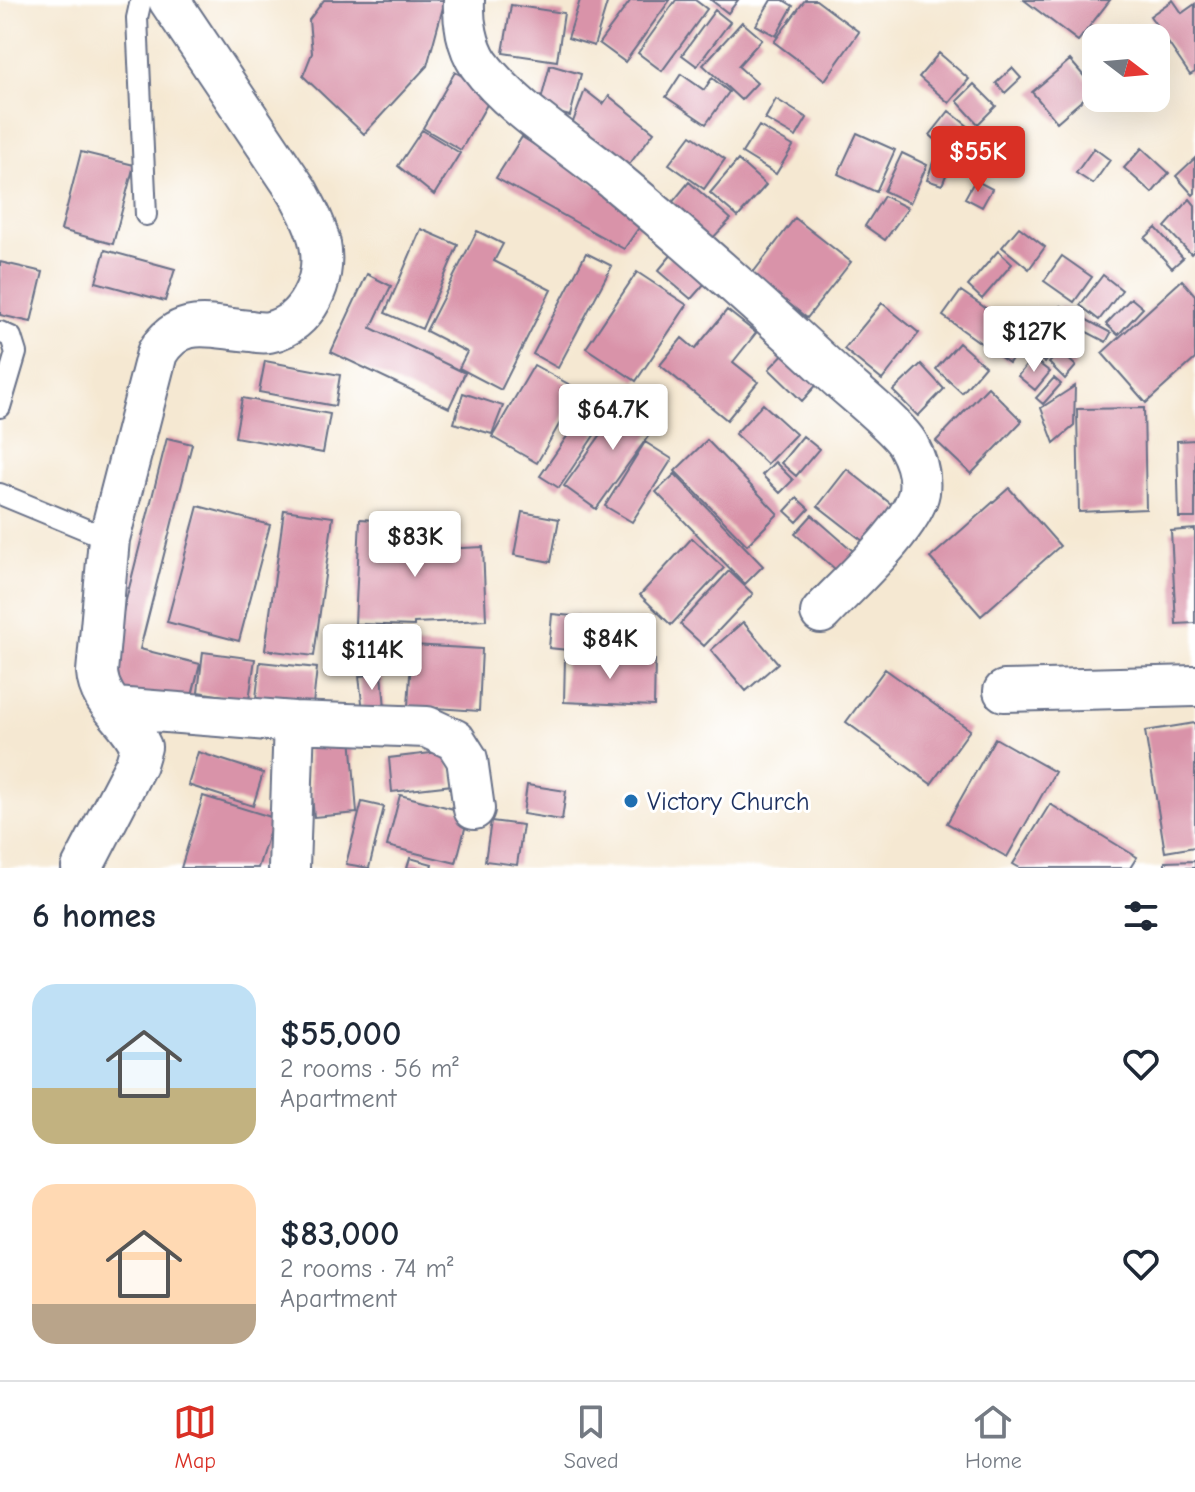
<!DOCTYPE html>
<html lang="en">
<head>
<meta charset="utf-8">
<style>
  :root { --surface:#fff; --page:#f2f2f3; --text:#1f2937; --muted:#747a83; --line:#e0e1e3; --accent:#d93025 }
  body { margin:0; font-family:"Comic Neue",sans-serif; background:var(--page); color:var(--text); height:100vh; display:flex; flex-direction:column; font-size:30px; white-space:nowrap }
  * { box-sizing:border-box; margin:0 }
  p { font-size:26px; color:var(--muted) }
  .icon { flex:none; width:44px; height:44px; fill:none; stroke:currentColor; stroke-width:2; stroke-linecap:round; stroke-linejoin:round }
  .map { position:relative; height:868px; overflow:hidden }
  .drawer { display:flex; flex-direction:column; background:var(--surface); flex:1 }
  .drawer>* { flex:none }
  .needle { width:52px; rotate:106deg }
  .controls { position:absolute; left:1082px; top:24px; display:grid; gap:16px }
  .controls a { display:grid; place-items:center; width:88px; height:88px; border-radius:16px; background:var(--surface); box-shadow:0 8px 32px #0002; font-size:40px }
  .price { position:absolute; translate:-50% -68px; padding:0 18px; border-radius:8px; background:#fff; color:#222; font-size:26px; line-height:52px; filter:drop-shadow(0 2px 4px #0008) }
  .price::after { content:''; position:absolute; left:50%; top:48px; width:24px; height:18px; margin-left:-12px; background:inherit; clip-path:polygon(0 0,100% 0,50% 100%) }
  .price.on { background:var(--accent); color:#fff }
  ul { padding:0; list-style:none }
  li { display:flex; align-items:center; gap:24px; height:200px; padding:0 32px }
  li span { display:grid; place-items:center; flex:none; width:224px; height:160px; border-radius:24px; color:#555 }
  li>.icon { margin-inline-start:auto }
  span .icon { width:96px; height:96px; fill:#fffc; stroke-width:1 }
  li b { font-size:34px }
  h2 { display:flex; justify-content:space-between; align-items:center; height:96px; padding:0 32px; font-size:34px }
  .dock { display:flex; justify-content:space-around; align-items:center; height:112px; border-top:2px solid var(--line); background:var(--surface); font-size:22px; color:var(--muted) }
  .dock a { display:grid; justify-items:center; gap:4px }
  .dock .on { color:var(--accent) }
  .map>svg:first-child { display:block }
</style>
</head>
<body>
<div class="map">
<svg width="1195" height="868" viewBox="0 0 1195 868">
  <rect width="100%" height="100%" fill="#fff"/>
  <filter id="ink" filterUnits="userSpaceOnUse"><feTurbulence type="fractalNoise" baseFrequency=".0125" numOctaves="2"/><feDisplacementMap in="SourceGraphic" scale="16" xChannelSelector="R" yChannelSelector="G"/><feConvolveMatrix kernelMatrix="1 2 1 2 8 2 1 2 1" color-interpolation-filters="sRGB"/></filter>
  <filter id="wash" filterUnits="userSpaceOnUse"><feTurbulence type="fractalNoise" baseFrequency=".006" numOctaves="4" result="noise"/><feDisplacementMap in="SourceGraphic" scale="32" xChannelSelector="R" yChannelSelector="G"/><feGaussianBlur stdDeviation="1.8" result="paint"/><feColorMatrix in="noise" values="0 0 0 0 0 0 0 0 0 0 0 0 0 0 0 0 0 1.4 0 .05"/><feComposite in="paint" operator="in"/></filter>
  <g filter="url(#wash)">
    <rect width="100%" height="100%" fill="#f5e8d2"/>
    <g id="blocks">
      <path fill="#d993a9" d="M324,0h121l-18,66 -63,68 -61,-58 9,-23 -3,-33z
        M580,0h28l-14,46 -26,-8z
        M631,0h39l-45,62 -26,-19z
        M676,0h19l12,9 -45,62 -24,-18z
        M711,0h27l-10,13z
        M771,0h12l10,6 -17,30 -20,-11z
        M805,0h11l43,32 -34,48 -51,-38z
        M1024,0h86l-32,41z
        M1173,0l9,13 13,-9v68l-5,3 -40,-59z
        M511,5l53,8 -7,48 -54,-8z
        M715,10l15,12 -33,44 -15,-11z
        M742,22l20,17 -24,27 19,17 -16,17 -38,-35z
        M1154,34l9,17 -7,4v-17h-11z
        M939,53l30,26 -20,24 -30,-26z
        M1070,60l25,29 -38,33 -25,-30z
        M550,65l31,9 -11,42 -31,-8z
        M1012,68l9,10 -16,15 -9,-10z
        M455,72l38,22 -32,56 -38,-22z
        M681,74l23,16 8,-12 17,14 -23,32 -40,-27z
        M974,84l22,22 -18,18 -21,-23z
        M585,90l18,14 6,-8 45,36 -26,34 -55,-44z
        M776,99l31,19 -11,19 -31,-18z
        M949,111l30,24 -20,25 -29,-25z
        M759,126l34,20 -17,28 -34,-21z
        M422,130l38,23 -26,42 -36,-29z
        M857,133l38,17 -19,42 -38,-18z
        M989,133l15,10 -13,17 -14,-11z
        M691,135l34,24 -21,30 -35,-25z
        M522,137l125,79 -23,33 -128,-71z
        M1094,148l16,12 -17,24 -17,-11z
        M1142,148l27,25 -17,20 -28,-25z
        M81,152l53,13 -21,79 -52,-14z
        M902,153l25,12 -17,38 -26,-12z
        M1195,158v35l-2,2 -17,-19z
        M738,160l28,25 -28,32 -28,-24z
        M933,162l16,6 -7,17 -15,-5z
        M975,180l17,9 -10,18 -17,-9z
        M689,182l42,37 -22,23 -42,-33z
        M884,196l24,12 -23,32 -20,-14z
        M1190,199l5,6v45l-4,4 -26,-27z
        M795,218l56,44 -44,56 -55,-44z
        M1019,227l26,20 -16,22 -27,-22z
        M1156,228l27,30 -11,10 -27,-30z
        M421,229l37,16 -36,84 -37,-16z
        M477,231l26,13 -9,17 57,29 -50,100 -42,-22 8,-16 -41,-21z
        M678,247l34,28 -21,24 -33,-28z
        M105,250l70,19 -10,32 -69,-19z
        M998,251l14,13 -30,35 -14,-13z
        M586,253l26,13 -54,102 -25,-14z
        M1062,256l30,21 -18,25 -30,-21z
        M0,262l43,10 -12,50 -31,-7z
        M637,272l50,33 -51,76 -50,-33z
        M367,274l24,12 -20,42 94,45 -16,35 -118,-56z
        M1103,275l19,15 -23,30 -19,-15z
        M1182,280l13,15v64l-49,44 -44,-50z
        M961,291l66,46 -18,26 -66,-47z
        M1131,298l12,10 -25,27 -12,-11z
        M882,303l37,30 -37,47 -38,-31z
        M1061,306l50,27 -5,9 -50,-26z
        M727,310l29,23 -23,29 25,20 -31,38 -67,-55 22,-27 13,11z
        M959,343l26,23 -23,27 -26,-24z
        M1045,343l9,7 -9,13 -9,-7z
        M788,349l33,31 -19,21 -33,-32z
        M1060,351l16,15 -11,13 -16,-16z
        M1032,358l18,14 -15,18 -17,-14z
        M265,361l75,14 -5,31 -76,-14z
        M921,364l23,25 -26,27 -25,-25z
        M534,365l45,25 -42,73 -45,-26z
        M1054,378l7,6 -18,20 -7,-6z
        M1075,386l-1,40 -20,17 -13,-35z
        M988,387l34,34 -51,53 -35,-33z
        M463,393l40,13 -11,28 -38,-11z
        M630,394l32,23 -66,92 -32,-23z
        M242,398l88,16 -7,39 -88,-16z
        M763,404l33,30 -29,30 -32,-30z
        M1144,408l2,101 -67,3 -2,-103z
        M585,410l18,12 -44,66 -19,-12z
        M803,436l16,13 -23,27 -15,-13z
        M167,438l25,6 -52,205 60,15 -11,44 -85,-21z
        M707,440l71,74 -31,31 -72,-74z
        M1195,440v78h-16l-2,-77z
        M645,442l27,17 -40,63 -27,-16z
        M775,462l18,18 -13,13 -18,-18z
        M847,469l54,43 -29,36 -54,-42z
        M675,474l88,92 -18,18 -89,-92z
        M1009,488l51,58 -79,70 -51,-58z
        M797,498l12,11 -12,13 -12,-11z
        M198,506l72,19 -31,116 -72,-19z
        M284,510l49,7 -19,139 -49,-6z
        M522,512l37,7 -8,43 -37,-7z
        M812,515l48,42 -17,19 -48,-42z
        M360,519l60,4 -2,27 65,-3 3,73 -72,3v3l-59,-2z
        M1195,529v94l-19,1 -5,-93z
        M692,538l32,30 -53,57 -31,-30z
        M729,571l24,23 -49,52 -24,-22z
        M552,614l40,4 -4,34 -39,-4z
        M743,622l35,41 -32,28 -35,-41z
        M412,645l70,4 -3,62 -71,-5z
        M203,652l52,7 -6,41 -51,-8z
        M565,657l90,3 -1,46 -90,-4z
        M260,662l57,6 -5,45 -57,-6z
        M885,669l85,61 -39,54 -85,-62z
        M382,674l3,34 -22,3 -4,-35z
        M1195,723v124l-30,5 -20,-121z
        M351,736l6,77 -43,4 -7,-77z
        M995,738l60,34 -48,85 -60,-34z
        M448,751l4,34 -60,7 -3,-34z
        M198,752l65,21 -10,33 -65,-21z
        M527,785l39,6 -4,29 -39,-6z
        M400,795l69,18 -13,50 -69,-17z
        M203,796l71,22 -16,50h-77z
        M362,802l22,5 -15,61 -23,-4z
        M1050,804l87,53 -7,11h-110l-7,-4z
        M491,821l32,4 -6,40 -32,-4z
        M410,858l22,6 -1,4h-24z
        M1195,861v7h-30v-6z"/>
    </g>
  </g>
  <g filter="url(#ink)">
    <use href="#blocks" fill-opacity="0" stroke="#677087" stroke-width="2"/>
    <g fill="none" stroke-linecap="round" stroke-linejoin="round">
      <g stroke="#677087" stroke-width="24">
        <path id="lane" d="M141,0l-4,18 9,197
          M0,332l11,5 5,16 -16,54
          M0,494l109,45"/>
      </g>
      <g stroke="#677087" stroke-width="44">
        <path id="street" d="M464,0c-1,21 3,46 15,64 32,44 91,79 133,114 76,63 150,129 222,196 17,16 65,54 74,71 8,14 13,31 11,47 -6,34 -73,94 -98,121
          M1004,691l191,-5
          M115,708l179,14 133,5 28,13 12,19 7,50
          M82,868l54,-104 5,-17c-12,-30 -42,-43 -44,-75l12,-133 48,-186c24,-39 53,-25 94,-22 5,1 13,2 18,1 38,-8 58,-52 51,-88 -4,-19 -13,-35 -22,-52l-129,-192
          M289,868l5,-146"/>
      </g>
      <use href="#lane" stroke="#fff" stroke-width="20"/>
      <use href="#street" stroke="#fff" stroke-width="40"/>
    </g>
  </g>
  <circle fill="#1f6fb2" stroke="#fff" stroke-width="3" cx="631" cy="801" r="8"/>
  <g text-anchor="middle" stroke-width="6" stroke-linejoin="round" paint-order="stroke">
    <g font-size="26" fill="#1b2f5e" stroke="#fff" text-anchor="start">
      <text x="647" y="810">Victory Church</text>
    </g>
  </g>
</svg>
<div class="controls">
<a><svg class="needle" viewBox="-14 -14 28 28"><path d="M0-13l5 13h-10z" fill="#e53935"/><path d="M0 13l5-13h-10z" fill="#747a83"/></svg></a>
</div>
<b class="price on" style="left:978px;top:194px">$55K</b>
<b class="price" style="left:1034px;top:374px">$127K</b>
<b class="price" style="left:613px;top:452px">$64.7K</b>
<b class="price" style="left:415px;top:579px">$83K</b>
<b class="price" style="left:610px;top:681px">$84K</b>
<b class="price" style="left:372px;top:692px">$114K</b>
</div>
<section class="drawer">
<h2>6 homes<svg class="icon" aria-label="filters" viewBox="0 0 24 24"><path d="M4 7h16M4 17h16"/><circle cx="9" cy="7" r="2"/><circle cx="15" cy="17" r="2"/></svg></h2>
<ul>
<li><span style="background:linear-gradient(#bfe0f5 65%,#c2b280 0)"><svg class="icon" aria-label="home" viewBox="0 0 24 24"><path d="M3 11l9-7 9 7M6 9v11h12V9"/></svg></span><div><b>$55,000</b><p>2 rooms · 56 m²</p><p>Apartment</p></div><svg class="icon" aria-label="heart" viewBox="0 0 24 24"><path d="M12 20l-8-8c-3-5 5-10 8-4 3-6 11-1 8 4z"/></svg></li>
<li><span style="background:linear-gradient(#ffd9b3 75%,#b9a48a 0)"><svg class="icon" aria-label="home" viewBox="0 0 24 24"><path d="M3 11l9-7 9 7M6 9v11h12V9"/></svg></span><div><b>$83,000</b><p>2 rooms · 74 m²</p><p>Apartment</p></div><svg class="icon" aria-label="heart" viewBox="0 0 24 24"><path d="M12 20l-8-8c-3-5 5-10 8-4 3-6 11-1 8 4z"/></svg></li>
</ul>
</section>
<nav class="dock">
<a class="on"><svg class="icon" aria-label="map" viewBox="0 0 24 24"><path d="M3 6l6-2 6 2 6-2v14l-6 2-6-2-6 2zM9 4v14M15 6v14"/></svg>Map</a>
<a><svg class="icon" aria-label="saved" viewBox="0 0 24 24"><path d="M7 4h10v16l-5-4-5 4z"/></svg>Saved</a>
<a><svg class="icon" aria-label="home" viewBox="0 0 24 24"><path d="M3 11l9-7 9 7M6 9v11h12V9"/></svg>Home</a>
</nav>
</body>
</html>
